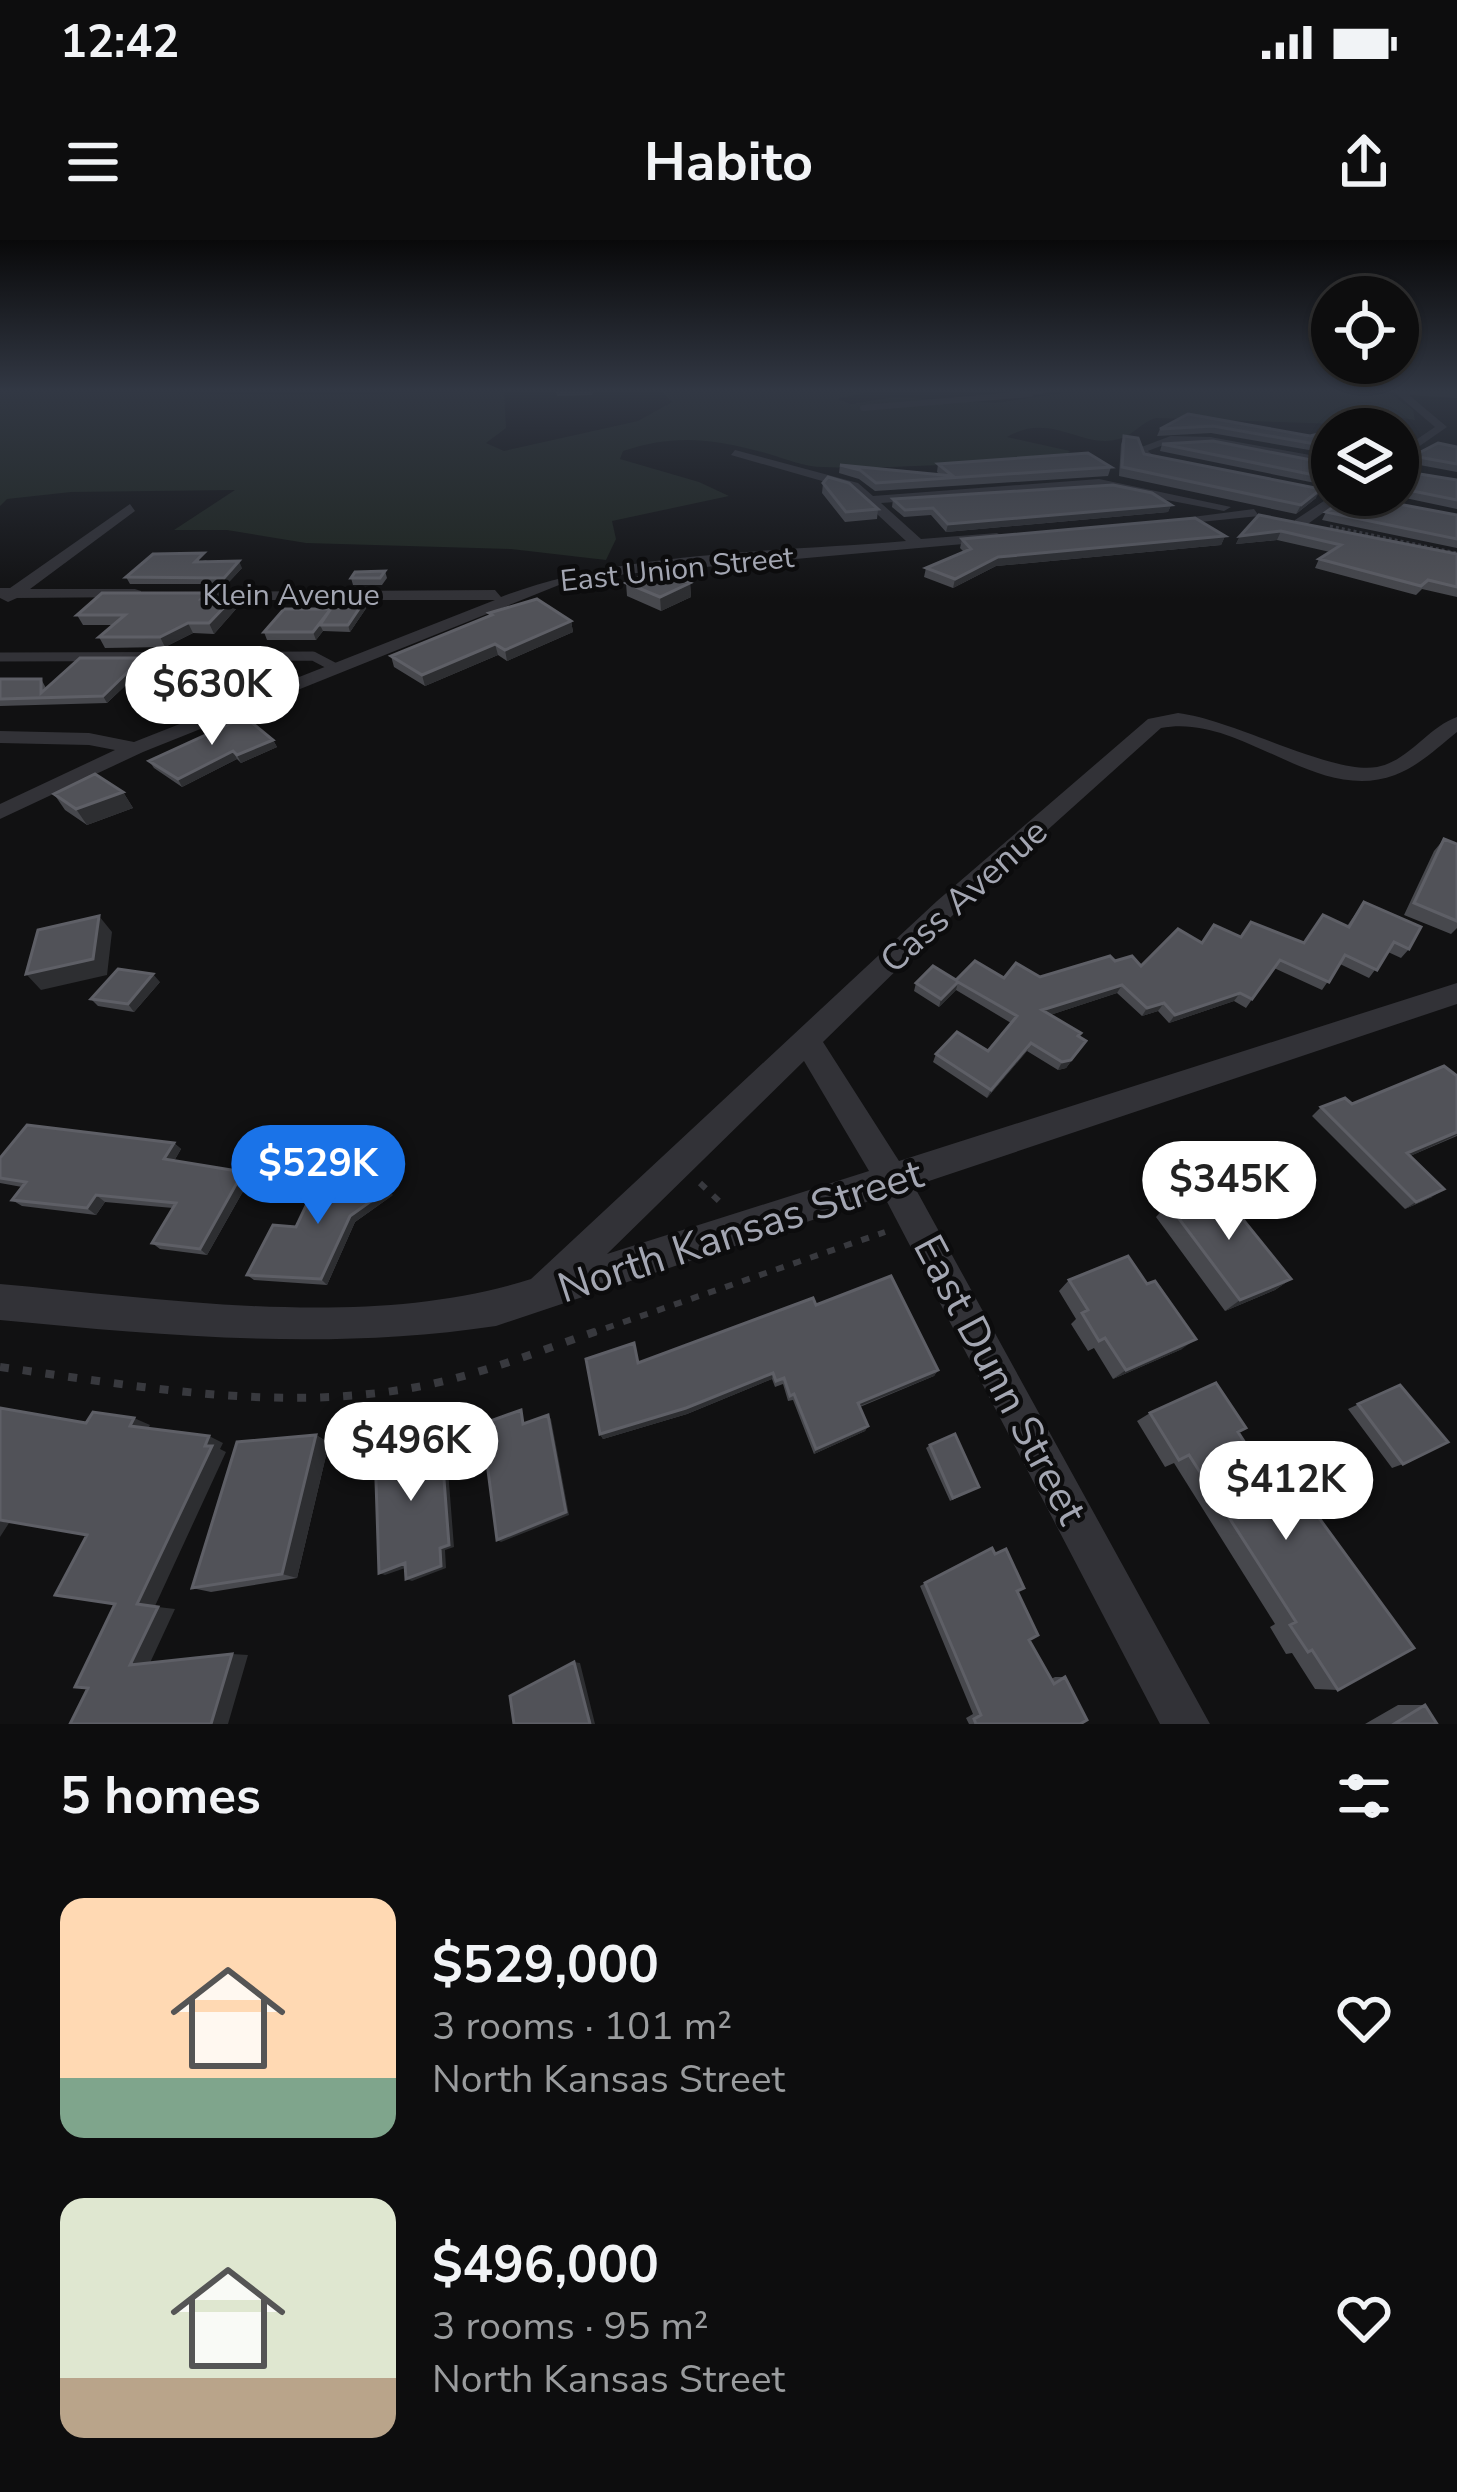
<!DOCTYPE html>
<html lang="en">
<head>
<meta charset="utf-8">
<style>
  :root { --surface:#0d0d0e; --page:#1b1b1c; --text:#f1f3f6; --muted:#9a9c9e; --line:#2d2d2e; --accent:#1a73e8 }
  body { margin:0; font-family:"Nunito Sans",sans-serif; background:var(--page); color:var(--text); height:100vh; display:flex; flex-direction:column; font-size:45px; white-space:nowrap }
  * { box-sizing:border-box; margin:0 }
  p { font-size:39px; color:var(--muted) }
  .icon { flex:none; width:66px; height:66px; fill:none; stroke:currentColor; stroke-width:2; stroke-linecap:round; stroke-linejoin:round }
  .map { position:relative; height:1484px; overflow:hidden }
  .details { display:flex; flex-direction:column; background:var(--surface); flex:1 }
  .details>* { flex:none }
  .tools { position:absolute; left:1311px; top:36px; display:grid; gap:24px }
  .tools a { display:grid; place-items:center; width:108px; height:108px; border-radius:50%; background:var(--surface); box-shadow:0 3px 9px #0004,0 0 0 3px var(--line); font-size:60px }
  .price { position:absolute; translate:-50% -102px; padding:0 27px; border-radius:42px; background:#fff; color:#222; font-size:39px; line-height:78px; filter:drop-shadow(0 3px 6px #0008) }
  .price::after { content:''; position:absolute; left:50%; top:72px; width:36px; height:27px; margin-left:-18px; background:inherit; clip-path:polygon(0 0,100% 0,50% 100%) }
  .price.selected { background:var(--accent); color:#fff }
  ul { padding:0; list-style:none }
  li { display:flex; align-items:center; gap:36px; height:300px; padding:0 60px }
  li span { display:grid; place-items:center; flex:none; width:336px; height:240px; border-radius:24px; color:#555 }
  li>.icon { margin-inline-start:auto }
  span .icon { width:144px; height:144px; fill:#fffc; stroke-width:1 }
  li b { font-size:51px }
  h2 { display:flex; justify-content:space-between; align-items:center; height:144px; padding:0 60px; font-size:51px }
  .status { display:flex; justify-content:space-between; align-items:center; height:84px; padding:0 60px; background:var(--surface); direction:ltr }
  .status svg { height:33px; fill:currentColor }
  header { display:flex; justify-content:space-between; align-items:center; height:156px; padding:0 60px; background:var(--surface); font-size:54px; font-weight:700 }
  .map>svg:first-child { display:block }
</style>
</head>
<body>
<div class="status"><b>12:42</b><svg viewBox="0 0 49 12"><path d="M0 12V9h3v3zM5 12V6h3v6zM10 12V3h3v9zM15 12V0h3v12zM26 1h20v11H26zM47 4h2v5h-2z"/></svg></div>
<header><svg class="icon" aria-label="menu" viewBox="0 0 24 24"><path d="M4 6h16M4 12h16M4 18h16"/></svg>Habito<svg class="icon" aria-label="share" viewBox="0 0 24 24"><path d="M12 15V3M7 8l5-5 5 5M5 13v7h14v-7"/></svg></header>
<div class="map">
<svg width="1457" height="1484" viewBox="0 0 1457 1484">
  <rect width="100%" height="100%" fill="#111112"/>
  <path fill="#1e251f" d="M0,151l321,4 183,-4 2,37 -20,15 18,8 134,-30 34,-19 -11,-11h210l-34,8 14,5 44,-7 101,6 81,-12h252l64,4 20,15 2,10c-27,-4 -52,-11 -76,4l-183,-6c-14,4 -22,16 -34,20 -39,14 -69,-28 -115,-1l63,14 -14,14c-78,-6 -155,5 -233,2 -18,0 -37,-8 -54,-13 -53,-15 -93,-21 -146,-3l-3,8 79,23 30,14 -117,25 4,18 -10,21 -95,-11 -205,-6 -79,-13h-53l61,-40 -164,2 -64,7 -7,7z"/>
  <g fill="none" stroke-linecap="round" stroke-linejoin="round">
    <path stroke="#38393e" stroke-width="3" stroke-dasharray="3 3" stroke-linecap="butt" d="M1330,286l127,27"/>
    <path stroke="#38393e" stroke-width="6" stroke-dasharray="8 10" stroke-linecap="butt" d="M700,943l22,21
      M589,1094l296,-102"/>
    <path stroke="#38393e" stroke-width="8" stroke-dasharray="9 14" stroke-linecap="butt" d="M0,1127c139,19 282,47 422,19 60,-12 118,-35 175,-55"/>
    <path stroke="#323237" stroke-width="6" d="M863,168l167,-14
      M1152,218l-10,-8 29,-11 39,1
      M1303,248l29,6"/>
    <path stroke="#323237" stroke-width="8" d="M1326,253l6,1
      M1350,255l43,9"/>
    <path stroke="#323237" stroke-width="9" d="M0,417l313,-1 21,11"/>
    <path fill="#323237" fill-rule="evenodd" d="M969,151h78l-5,3z
      M1393,151l64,1v6l-48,-3 38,32 -49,34v-9l37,-25z
      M1210,197l122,22v8l-126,-25z
      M735,210l123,33 15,13 226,-17 132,28 -7,4 -125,-24 -218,16 40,36 76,-6 7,4 -7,4 -371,33 -67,11 -416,167 -143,67v-15l115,-54 -26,-5 -89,-2v-12l89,2 45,9 361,-142h-322l-8,-5 2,-3 328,-2 6,7c118,-46 278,-45 405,-56l-56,-52 -119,-34z
      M1333,255h15l-43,31h-10v-6z
      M130,264l5,7 -105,78h105l6,2v6l-124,1 -9,4 -8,-4v-10h10z
      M1254,269l5,7 -98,10 -7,-4z
      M1178,473c57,7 154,62 199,54 32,-6 51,-40 80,-50v15c-19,15 -38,34 -62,43 -80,30 -154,-63 -234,-47l-206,185 -132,129 76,119 558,-178v21l-543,182 296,538h-50l-276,-528 -388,130c-167,25 -329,10 -496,-6v-36c168,15 368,47 531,-5l406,-378 211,-182zM804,821l65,110 -262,83z"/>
  </g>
  <path fill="#47484d" d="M556,151h38l-2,4 -35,1z
    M1188,174l122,22 22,-3v21l-121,-21 -54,3 3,-7z
    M1124,196l20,18 172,44 -20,16 -177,-38 2,-32z
    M1162,204l170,35 -7,6 -165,-34z
    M1457,207v25l-48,-9 4,-7z
    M938,224l173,3 -3,9 -233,15 -16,-12 -20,-6 1,-8 100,10 -3,-3z
    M1398,234l59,6v29l-66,-14h7z
    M823,243l55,26 -1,10 -32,3 -23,-29z
    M893,259l278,6 -3,7 -222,20 -15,-17 -27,2 -12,-10z
    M1370,268l87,7v33l-135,-28 4,-8z
    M1259,275l198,39v43l-35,-8 -6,6 -101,-27 4,-9 11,-7 -53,-12 -41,4 4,-8z
    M1225,296l-4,9 -225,21 -43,22 -29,-11 2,-9 38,-16 -4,-4 2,-9z
    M207,320l-2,2 37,6 -15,16h-97l-4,-7z
    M385,331l2,7 -5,7h-29l-2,-7z
    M626,343h64l1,14 -30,14 -34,-15z
    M206,353l2,6h24l4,10 -22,25 -21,-1 -28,14 -60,1 -6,-11 14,-12h-30l-6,-10z
    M367,357l2,7 -19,28 -27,-1 -7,9h-49l-3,-8z
    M489,373l82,8 2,11 -66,29 -9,-6 -73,31 -31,-19 -3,-11 99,-40z
    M142,418l4,8 -39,37 -107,3v-27h41l5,9z
    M273,500l4,7 -36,16 -4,-4 -55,28 -28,-19 -5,-7z
    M123,552l10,16 -46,17 -22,-15 -11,-16z
    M1444,599l13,5v84l-6,6 -47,-19 30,-64z
    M1364,662l45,47 -8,9 -13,-6 -19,26 -29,-14 -18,26 -48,-22 -28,40 -12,-7 -65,22 -11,-12 -16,5 -25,-23 -67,22 36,26 -20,27 -8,2 -31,-19 -40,47 -54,-36 3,-8 52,-3 23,-28 -55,-33 -17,17 -25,-16 2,-8 124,-6 75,-16 26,5 61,-23 39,-6 63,5 43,-16z
    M160,742l-26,30 -36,-6 -7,-7z
    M1457,836v60l-47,20 22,41 -27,12 -93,-93 9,-9 31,-3z
    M174,903l7,6 -7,12 69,11 7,7 -43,76 -47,-6 -8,-6 21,-35 -68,-6 -9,13 -74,-9 -10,-6 10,-13 -22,-4v-25z
    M393,955l-38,27 -28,63 -73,-5 -7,-5z
    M1168,964l123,75 -16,11 -50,21 -69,-94z
    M1069,1040l113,69 -69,30 -19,-31 -6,3 -17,-27 5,-5 -17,-28z
    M816,1065l122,65 -4,6 -74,31 8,19 -3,5 -51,23 -21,-54 -5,1 -5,-17 -8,3 -3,-8 -85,35 -84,25 -3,-5 39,-72z
    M1400,1145l3,79 -11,4 -44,-59z
    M1150,1173l88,19 53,82 20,-7 27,183 -23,-1 -23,-36 -6,1 -16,-27 5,-3 -101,-161 -9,4 -28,-46z
    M316,1195l13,8 -32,135 -86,14 -19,-4z
    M930,1205l49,42 -29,14 -24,-53z
    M992,1308l25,43 12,49 22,39 4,-2h10l15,47h-111l-3,-6 7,-4 -53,-128z
    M1398,1465h27l12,19h-72z"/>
  <path fill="#2d2e31" d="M1321,249l-5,9 -20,16 5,-9z
    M1171,265l-3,7 -222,20 2,-8z
    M1281,291l-4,9 -41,4 4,-8z
    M1225,296l-4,9 -225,21 -43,22 2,-9 43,-22z
    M239,321l3,7 -15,16 -3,-6z
    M690,343l1,14 -30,14 -1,-14z
    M367,357l2,7 -19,28 -2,-7z
    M232,359l4,10 -22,25 -5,-11z
    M330,370l-10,15 3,6 -7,9 -3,-8z
    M571,381l2,11 -66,29 -2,-11z
    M188,383l5,10 -28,14 -5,-10z
    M495,404l3,11 -73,31 -3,-11z
    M142,418l4,8 -39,37 -4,-7z
    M273,500l4,7 -36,16 -4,-8z
    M233,511l4,8 -55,28 -4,-8z
    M123,552l10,16 -46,17 -11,-16z
    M99,676l13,16 -5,43 -66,15 -15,-16z
    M153,734l7,8 -26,30 -6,-8z
    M958,742l-2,8 -17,17 2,-8z
    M1122,745l-5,8 -79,26 4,-9z
    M1240,753l-6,8 -65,22 6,-8z
    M1164,763l-6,8 -16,5 5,-8z
    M1086,801l-20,27 -8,2 4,-8z
    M1031,803l-4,8 -40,47 4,-8z
    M1457,892v3l-60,27 10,-9z
    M174,903l7,6 -10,17 -7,-7z
    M243,932l7,7 -43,76 -7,-6z
    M388,949l5,6 -38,27 -28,63 -6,-6 29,-63z
    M1444,949l-12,8 -27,12 11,-7z
    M96,955l9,7 -9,13 -9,-7z
    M1291,1039l-16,11 -50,21 15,-11z
    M1196,1099l-14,10 -69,30 13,-9z
    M938,1130l-4,6 -79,32 3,-5z
    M773,1133l-1,6 -85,35 -84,25 -3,-5z
    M548,1175l3,4 18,96 -68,27 -4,-2z
    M134,1178l16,7 -4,8 -16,-7z
    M868,1186l-3,5 -51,23 2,-5z
    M440,1187l5,4 9,116 -9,3 1,18 -34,13 -6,-2 34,-31z
    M316,1195l13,8 -32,135 -15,-4z
    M209,1196l14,7 -3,6 6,3 -71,154 -18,-2z
    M0,1281l9,2 -9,14z
    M405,1323l6,3 -26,9 -6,-2z
    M158,1367l17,2 -26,56h-19z
    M232,1414l16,1 -20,69h-17z
    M574,1422l6,1 15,61h-5z"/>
  <path fill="#515258" stroke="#5e5f66" stroke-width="3" d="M1188,174l122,22 17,-4 5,1v14l-119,-21 -53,3z
    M1124,196l14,2 6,16 177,35 -20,16 -179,-38z
    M1213,201l119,23v11l-3,3 -167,-34z
    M1438,203l19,4v17l-44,-8z
    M1088,213l23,14 -235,16 -16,-13 -20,-5 113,11 -15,-12z
    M1401,231l56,9v20l-59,-12v-14z
    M828,237l21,6 29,26 -32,3 -23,-29z
    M1113,245l39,8 19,12 -223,19 -15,-16 -28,2 -12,-11z
    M1377,260l80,15v24l-131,-27 14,-10 30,6z
    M1259,275l198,39v33l-29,-7 -7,6 -102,-27 22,-14 -60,-14 -41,5z
    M1195,278l30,18 -227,21 -43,22 -29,-11 45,-19 -9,-10z
    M204,313l-9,9 44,-1 -15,17 -98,-1 27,-23z
    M656,330l34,13 -30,14 -34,-14z
    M385,331l-5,7h-29l4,-6z
    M102,353h104l-5,6h31l-23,24h-21l-28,14h-61l26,-22h-48z
    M339,357h28l-19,28h-28l10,-15 -17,22h-49l20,-23h47z
    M537,359l34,22 -66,29 -10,-6 -73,31 -31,-19 101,-41 -3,-2z
    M80,418h62l-39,38 -103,3v-20h41v14z
    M245,477l28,23 -36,15 -4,-4 -55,28 -29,-18z
    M95,534l28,18 -47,17 -22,-15z
    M1444,599l13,5v77l-43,-18z
    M1364,662l57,25 -12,22 -15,-7 -17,28 -32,-15 -16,27 -49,-22 -28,39 -12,-6 -65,22 -11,-12 -17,5 -25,-23 -80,25 39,23 -3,3 8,5 -15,19 -9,2 -31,-19 -40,47 -55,-36 21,-22 31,19 29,-35 -59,-34 -17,17 -25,-16 17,-17 23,14 19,-19 29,17 12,-15 24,14 70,-21 5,5 17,-5 9,10 37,-37 24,14 12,-18 27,12 10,-15 53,21 19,-28 26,12z
    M99,676l-6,43 -67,15 12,-44z
    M118,729l35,5 -25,30 -37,-5z
    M1444,826l13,10v56l-50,21 37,36 -28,13 -95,-95 24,-9 7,6z
    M27,885l147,18 -10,16 79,13 -43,77 -48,-6 24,-40 -80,-8 -9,13 -75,-8 14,-18 -26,-4v-20z
    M359,919l29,30 -38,27 -29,63 -74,-4 26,-50 23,2 17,-36z
    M1216,946l75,93 -51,21 -72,-96z
    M1128,1016l19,28 8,-3 41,58 -70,31 -21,-32 -6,3 -17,-28 6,-3 -19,-30z
    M891,1036l47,94 -80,33 10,23 -52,23 -22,-55 -4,2 -6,-18 -8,3 -3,-8 -87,35 -86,26 -14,-75 48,-16 4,20 175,-65 3,7z
    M1216,1143l30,45 -8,4 55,85 18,-10 103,141 -76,42 -26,-40 -4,2 -18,-27 6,-3 -107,-167 -10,5 -29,-47z
    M1400,1145l48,57 -45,22 -45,-60z
    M0,1168l86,15 7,-11 41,6 -4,8 79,10 -4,10h7l-75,158 21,3 -28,58 102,-11 -21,70h-141l18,-36 -13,-1 40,-83 -60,-9 32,-60 -87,-15z
    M521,1170l2,14 25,-9 18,97 -69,28 -15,-116z
    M440,1187l9,118 -9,3 1,18 -35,13 -1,-16 -26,10 -4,-123z
    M955,1194l24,53 -26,11 -23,-53z
    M316,1195l-34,139 -90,14 45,-146z
    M992,1308l3,6 11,-5 18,39 -7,3 21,44 -9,5 25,44 11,-7 22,43 -7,4h-104l-2,-5 7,-4 -56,-132z
    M574,1422l16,62h-76l-4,-28z
    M1425,1465l12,19h-43z"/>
  <linearGradient id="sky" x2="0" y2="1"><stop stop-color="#09090a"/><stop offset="0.42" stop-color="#323844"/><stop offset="1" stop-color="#323844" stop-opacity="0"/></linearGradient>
  <rect width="1457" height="359" fill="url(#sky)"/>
  <g text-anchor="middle" stroke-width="9" stroke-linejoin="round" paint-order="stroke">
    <g font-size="30" fill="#a3a6b2" stroke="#0c0c0d">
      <text transform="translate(677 329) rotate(-6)" y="10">East Union Street</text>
      <text x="291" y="365">Klein Avenue</text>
    </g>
    <g font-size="36" fill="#a3a6b2" stroke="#0c0c0d">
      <text transform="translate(963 655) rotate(-42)" y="13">Cass Avenue</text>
    </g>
    <g font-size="42" fill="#a3a6b2" stroke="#0c0c0d">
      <text transform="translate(740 990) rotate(-18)" y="15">North Kansas Street</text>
      <text transform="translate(1001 1139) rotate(62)" y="15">East Dunn Street</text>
    </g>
  </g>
</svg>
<div class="tools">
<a><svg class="icon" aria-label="locate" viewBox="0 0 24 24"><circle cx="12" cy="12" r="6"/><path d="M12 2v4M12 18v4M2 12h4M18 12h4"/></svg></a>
<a><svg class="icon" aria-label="layers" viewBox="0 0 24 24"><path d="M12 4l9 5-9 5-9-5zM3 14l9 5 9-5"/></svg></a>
</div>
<b class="price" style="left:212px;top:508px">$630K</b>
<b class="price selected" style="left:318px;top:987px">$529K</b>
<b class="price" style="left:1229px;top:1003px">$345K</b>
<b class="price" style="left:411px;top:1264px">$496K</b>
<b class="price" style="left:1286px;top:1303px">$412K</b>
</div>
<section class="details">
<h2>5 homes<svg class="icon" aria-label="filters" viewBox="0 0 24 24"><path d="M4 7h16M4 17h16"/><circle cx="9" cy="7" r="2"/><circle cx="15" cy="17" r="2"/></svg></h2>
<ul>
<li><span style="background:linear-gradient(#ffd9b3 75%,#7fa58c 0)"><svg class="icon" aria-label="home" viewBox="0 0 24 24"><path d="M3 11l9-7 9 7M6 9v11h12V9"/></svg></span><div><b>$529,000</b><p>3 rooms · 101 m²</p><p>North Kansas Street</p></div><svg class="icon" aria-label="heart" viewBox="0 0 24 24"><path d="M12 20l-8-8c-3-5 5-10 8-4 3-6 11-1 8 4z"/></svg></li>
<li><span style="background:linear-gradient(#dfe7d0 75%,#b9a48a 0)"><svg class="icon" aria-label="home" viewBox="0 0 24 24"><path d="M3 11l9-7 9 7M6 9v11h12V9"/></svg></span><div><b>$496,000</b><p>3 rooms · 95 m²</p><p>North Kansas Street</p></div><svg class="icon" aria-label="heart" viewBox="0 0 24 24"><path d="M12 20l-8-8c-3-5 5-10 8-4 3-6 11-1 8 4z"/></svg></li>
</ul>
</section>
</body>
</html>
